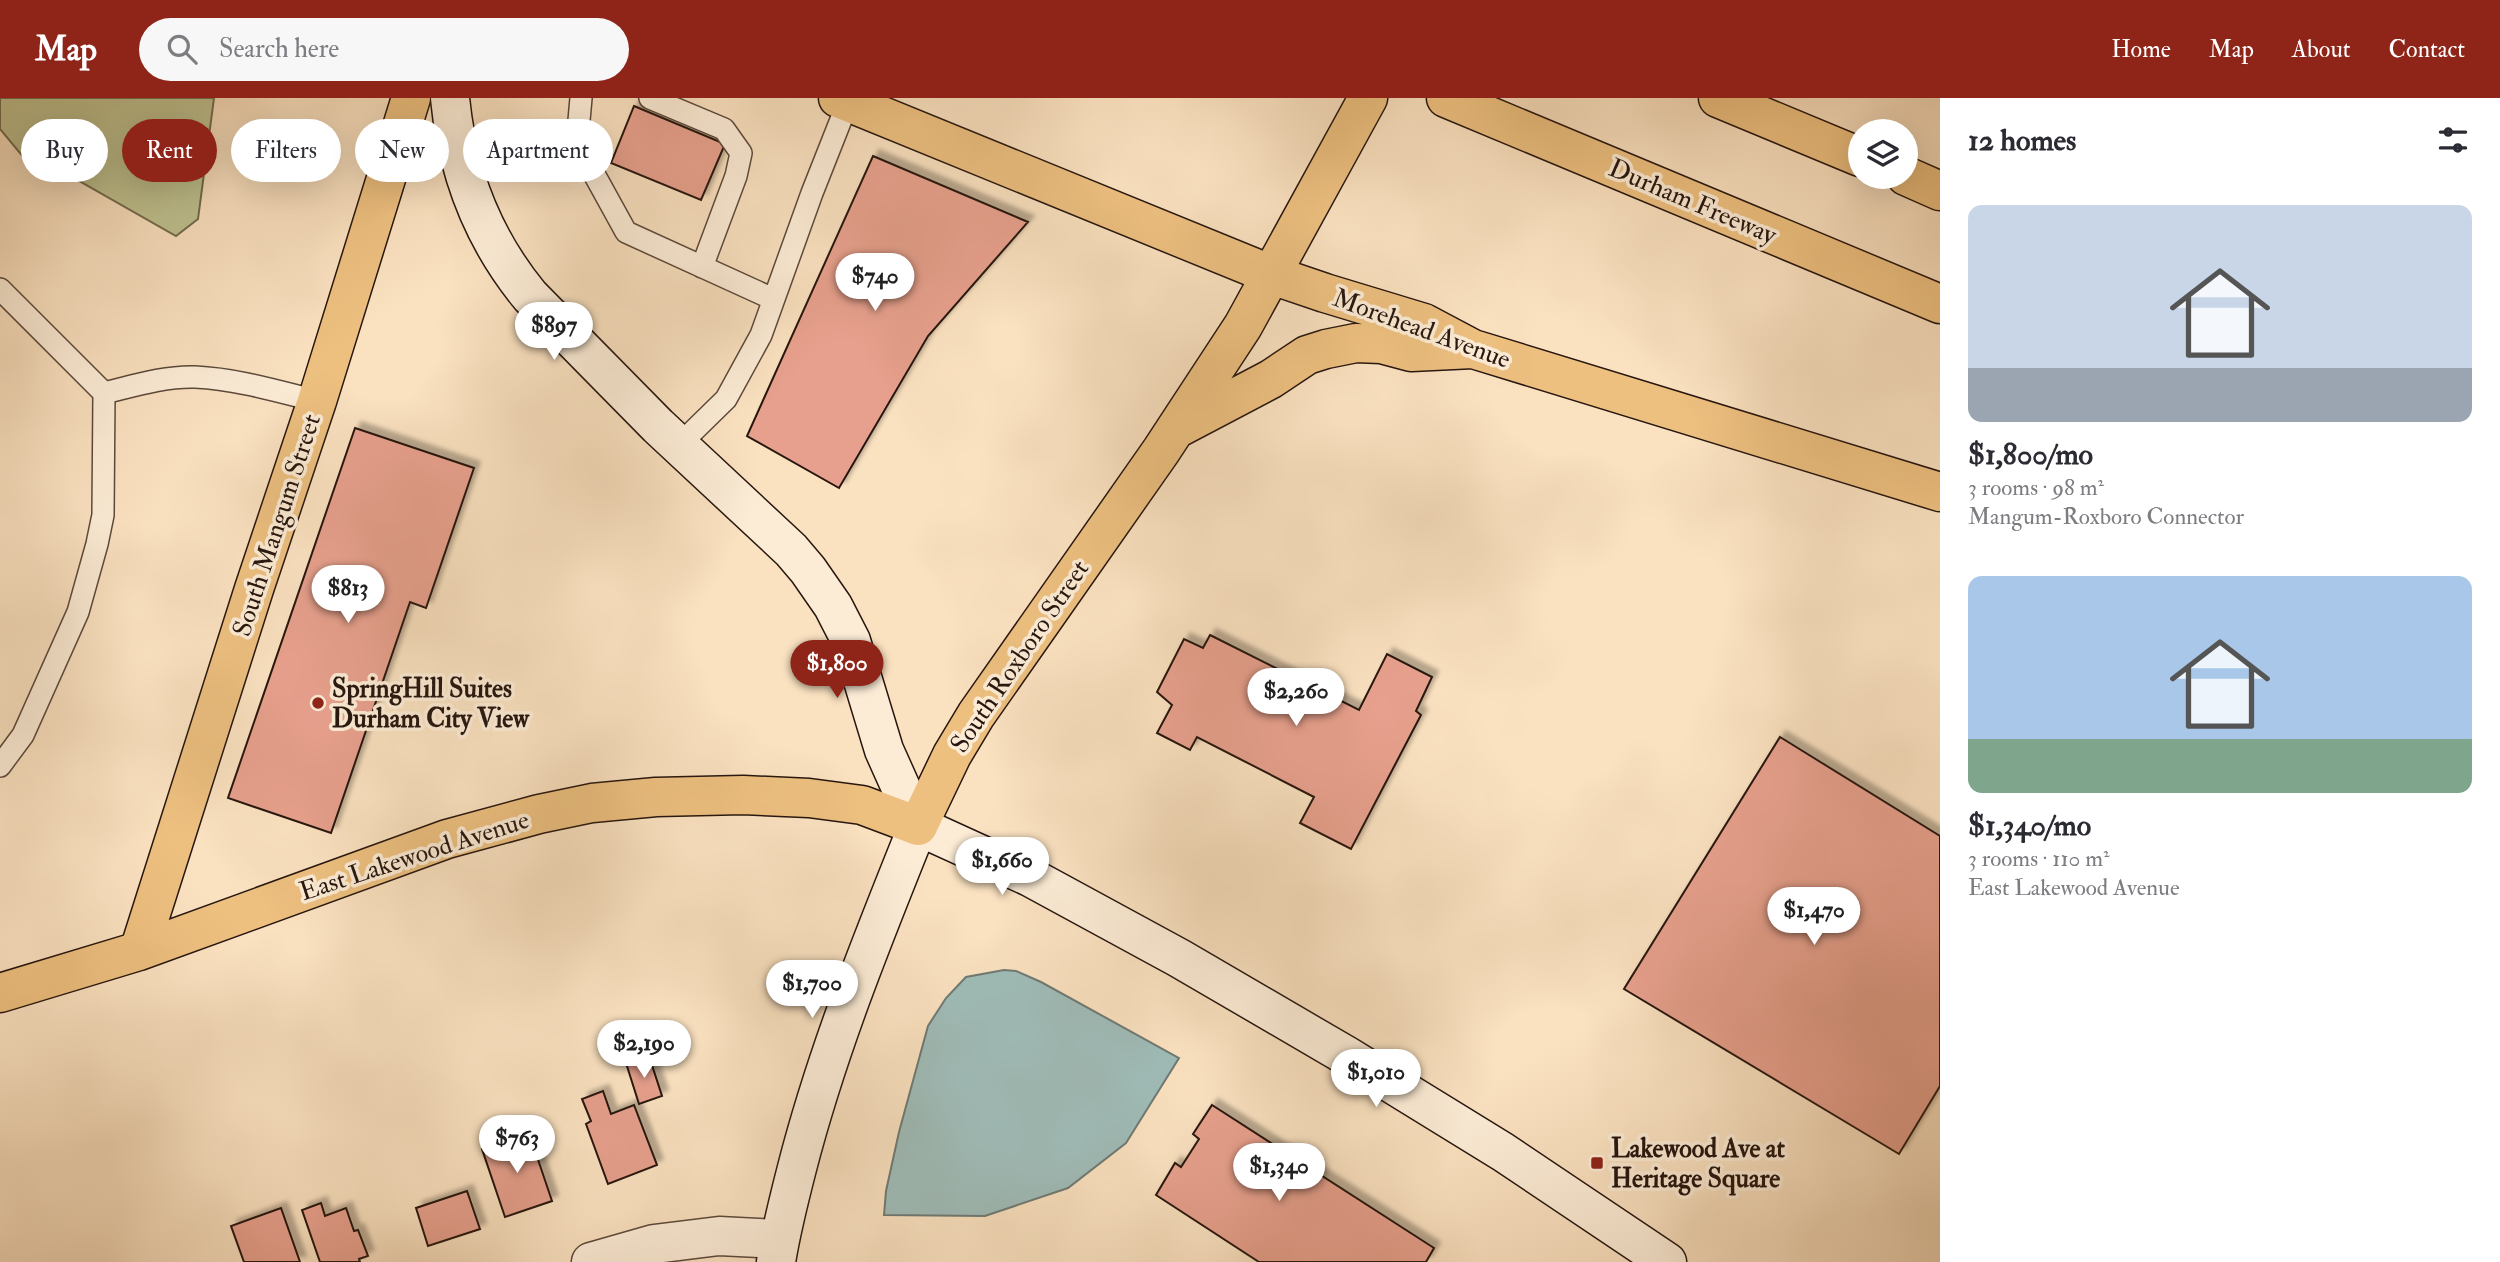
<!DOCTYPE html>
<html lang="en">
<head>
<meta charset="utf-8">
<style>
  :root { --surface:#fff; --page:#f7f7f7; --text:#2b2b33; --muted:#7c7c81; --accent:#8f2418 }
  body { margin:0; font-family:"IM FELL Double Pica",serif; background:var(--page); color:var(--text); height:100vh; display:flex; flex-direction:column; font-size:26px; white-space:nowrap }
  * { box-sizing:border-box; margin:0 }
  p { font-size:23px; color:var(--muted) }
  .icon { flex:none; width:38px; height:38px; fill:none; stroke:currentColor; stroke-width:2; stroke-linecap:round; stroke-linejoin:round }
  .map { position:relative; flex:1; overflow:hidden }
  .panel { display:flex; flex-direction:column; background:var(--surface); width:560px }
  .panel>* { flex:none }
  .hud { position:absolute; left:21px; top:21px; width:665px; height:63px; display:flex; gap:14px }
  .buttons { position:absolute; left:1848px; top:21px; display:grid; gap:14px }
  .buttons a { display:grid; place-items:center; width:70px; height:70px; border-radius:50%; background:var(--surface); box-shadow:0 7px 28px #0002; font-size:35px }
  .price { position:absolute; translate:-50% -60px; padding:0 16px; border-radius:24px; background:#fff; color:#222; font-size:23px; line-height:46px; filter:drop-shadow(0 2px 4px #0008) }
  .price::after { content:''; position:absolute; left:50%; top:42px; width:21px; height:16px; margin-left:-10px; background:inherit; clip-path:polygon(0 0,100% 0,50% 100%) }
  .price.current { background:var(--accent); color:#fff }
  ul { padding:0; list-style:none }
  li { display:grid; align-content:center; gap:14px; height:371px; padding:0 28px }
  li span { display:grid; place-items:center; height:217px; border-radius:14px; color:#555 }
  li>.icon { margin-inline-start:auto }
  span .icon { width:126px; height:126px; fill:#fffc; stroke-width:1 }
  li b { font-size:30px }
  h2 { display:flex; justify-content:space-between; align-items:center; height:84px; padding:0 28px; font-size:30px }
  .tag { padding:0 24px; border-radius:32px; background:var(--surface); box-shadow:0 7px 28px #0002; font-size:24px; line-height:63px }
  .tag.current { background:var(--accent); color:#fff }
  header { display:flex; align-items:center; gap:42px; box-sizing:border-box; height:98px; padding:0 35px; background:var(--accent); color:#fff }
  header strong { font-size:33px }
  nav { display:flex; gap:38px; margin-inline-start:auto; font-size:24px }
  .search { width:490px; height:63px; background:var(--page); display:flex; align-items:center; gap:18px; box-sizing:border-box; padding:0 24px; border-radius:38px; color:var(--muted); font-size:26px }
  main { display:flex; flex:1; min-height:0 }
  .map>svg:first-child { display:block }
</style>
</head>
<body>
<header>
<strong>Map</strong>
<div class="search"><svg class="icon" aria-label="search" viewBox="0 0 24 24"><circle cx="10" cy="10" r="6"/><path d="M15 15l6 6"/></svg>Search here</div>
<nav><a>Home</a><a>Map</a><a>About</a><a>Contact</a></nav>
</header>
<main>
<div class="map">
<svg width="1940" height="1164" viewBox="0 0 1940 1164">
  <defs>
    <filter id="shadow"><feDropShadow dx="6" dy="-6" stdDeviation="2" flood-color="#0004"/></filter>
  </defs>
  <rect width="100%" height="100%" fill="#fae1c0"/>
  <filter id="stains"><feTurbulence type="fractalNoise" baseFrequency=".00286" numOctaves="4"/><feColorMatrix values="0 0 0 0 .2 0 0 0 0 .09 0 0 0 0 .02 0 0 0 .5 -.17"/></filter>
  <radialGradient id="worn" r=".72"><stop offset=".6" stop-color="#630" stop-opacity="0"/><stop offset="1" stop-color="#630" stop-opacity=".3"/></radialGradient>
  <path fill="#bfc291" stroke="#736c50" stroke-width="2" d="M0,0h214l-16,121 -22,17 -97,-55 -55,-23 -24,-29z"/>
  <path fill="#9fbcb8" stroke="#6f7a74" stroke-width="2" d="M1004,872l12,1 25,11 138,76 -53,85 -58,45 -83,28 -101,-1 2,-24 13,-59 29,-106 18,-28 20,-21z"/>
  <path fill="#e7a08d" stroke="#27160f" stroke-width="2" filter="url(#shadow)" d="M634,8l91,38 -24,56 -90,-37z
    M873,58l155,66 -100,114 -89,152 -92,-52z
    M355,330l119,40 -48,140 -16,-6 -79,231 -103,-35z
    M1210,537l149,75 28,-56 45,23 -16,34 5,4 -70,134 -51,-26 14,-26 -117,-60 -7,13 -33,-17 15,-28 -15,-13 27,-53 19,9z
    M1780,639l160,99v250l-41,68 -275,-165z
    M649,958l13,40 -23,8 -13,-41z
    M603,993l8,23 23,-9 23,60 -49,19 -22,-60 5,-3 -9,-22z
    M1212,1007l222,143 -8,14h-167l-103,-67 19,-32 6,4 18,-28 -6,-5z
    M529,1035l23,68 -47,16 -23,-68z
    M467,1093l13,38 -52,17 -12,-38z
    M321,1105l4,13 21,-8 8,23 4,-1 10,26 -9,3 1,3h-40l-18,-52z
    M281,1110l19,54h-56l-13,-36z"/>
  <g fill="none" stroke-linecap="round" stroke-linejoin="round">
    <g stroke="#5c493b" stroke-width="24">
      <path id="lane" d="M581,0l-4,45 49,89 147,67
        M650,0l74,31 17,24 -5,23 -34,91
        M0,191l104,104 -1,122 -6,29 -19,68 -55,123 -23,31
        M104,295c29,-7 61,-17 91,-16 42,2 82,14 122,24
        M679,347l47,-46 35,-64 51,-142 36,-91"/>
    </g>
    <g stroke="#5c493b" stroke-width="41">
      <path id="street" d="M591,1164l63,-18 65,-8 60,3"/>
    </g>
    <g stroke="#27160f" stroke-width="41">
      <path id="secondary" d="M450,0c7,73 33,141 80,198l128,130 133,124 17,20 25,36 18,35 33,109 34,76
        M918,728l112,51 149,81 168,98 156,96 164,110
        M776,1164c5,-32 13,-63 21,-94 30,-117 76,-230 121,-342"/>
    </g>
    <g stroke="#27160f" stroke-width="41">
      <path id="primary" d="M838,0l434,177 53,18 99,30 49,26 467,143
        M1178,330l93,-49 36,-24 19,-6 30,-6 25,1 30,8 62,-3
        M139,853l115,-362 63,-188 94,-303
        M0,895l139,-42 308,-112 92,-25 53,-11 64,-6 87,-2 66,3 53,7 56,21 34,-71 24,-40 185,-264 82,-125 125,-228"/>
    </g>
    <g stroke="#27160f" stroke-width="41">
      <path id="highway" d="M1446,0l494,206
        M1718,0l142,59
        M1906,78l34,15"/>
    </g>
    <use href="#lane" stroke="#fcecd6" stroke-width="21"/>
    <use href="#street" stroke="#fcecd6" stroke-width="38"/>
    <use href="#secondary" stroke="#fcecd6" stroke-width="38"/>
    <use href="#primary" stroke="#edc080" stroke-width="38"/>
    <use href="#highway" stroke="#edc080" stroke-width="38"/>
  </g>
  <g fill="#8f2418" stroke="#fcecd6" stroke-width="2.5">
    <circle cx="318" cy="605" r="7"/>
    <rect x="1590" y="1058" width="14" height="14" rx="3.5"/>
  </g>
  <g text-anchor="middle" stroke-width="7" stroke-linejoin="round" paint-order="stroke">
    <g font-size="26" fill="#27160f" stroke="#fcecd6">
      <text transform="translate(1693 103) rotate(23)" y="9">Durham Freeway</text>
      <text transform="translate(1422 230) rotate(20)" y="9">Morehead Avenue</text>
      <text transform="translate(276 427) rotate(-72)" y="9">South Mangum Street</text>
      <text transform="translate(1019 558) rotate(-56)" y="9">South Roxboro Street</text>
      <text transform="translate(414 757) rotate(-18)" y="9">East Lakewood Avenue</text>
    </g>
    <g font-size="26" font-weight="bold" fill="#27160f" stroke="#fcecd6" text-anchor="start">
      <text x="332" y="599">SpringHill Suites<tspan x="332" dy="30">Durham City View</tspan></text>
      <text x="1611" y="1059">Lakewood Ave at<tspan x="1611" dy="30">Heritage Square</tspan></text>
    </g>
  </g>
  <rect width="100%" height="100%" filter="url(#stains)"/>
  <rect width="100%" height="100%" fill="url(#worn)"/>
</svg>
<div class="buttons">
<a><svg class="icon" aria-label="layers" viewBox="0 0 24 24"><path d="M12 4l9 5-9 5-9-5zM3 14l9 5 9-5"/></svg></a>
</div>
<b class="price" style="left:875px;top:215px">$740</b>
<b class="price" style="left:554px;top:264px">$897</b>
<b class="price" style="left:348px;top:527px">$813</b>
<b class="price current" style="left:837px;top:602px">$1,800</b>
<b class="price" style="left:1296px;top:630px">$2,260</b>
<b class="price" style="left:1002px;top:799px">$1,660</b>
<b class="price" style="left:1814px;top:849px">$1,470</b>
<b class="price" style="left:812px;top:922px">$1,700</b>
<b class="price" style="left:644px;top:982px">$2,190</b>
<b class="price" style="left:1376px;top:1011px">$1,010</b>
<b class="price" style="left:517px;top:1077px">$763</b>
<b class="price" style="left:1279px;top:1105px">$1,340</b>
<div class="hud">
<a class="tag">Buy</a>
<a class="tag current">Rent</a>
<a class="tag">Filters</a>
<a class="tag">New</a>
<a class="tag">Apartment</a>
</div>
</div>
<section class="panel">
<h2>12 homes<svg class="icon" aria-label="filters" viewBox="0 0 24 24"><path d="M4 7h16M4 17h16"/><circle cx="9" cy="7" r="2"/><circle cx="15" cy="17" r="2"/></svg></h2>
<ul>
<li><span style="background:linear-gradient(#c9d6e8 75%,#9aa5b1 0)"><svg class="icon" aria-label="home" viewBox="0 0 24 24"><path d="M3 11l9-7 9 7M6 9v11h12V9"/></svg></span><div><b>$1,800/mo</b><p>3 rooms · 98 m²</p><p>Mangum-Roxboro Connector</p></div></li>
<li><span style="background:linear-gradient(#a9c7e8 75%,#7fa58c 0)"><svg class="icon" aria-label="home" viewBox="0 0 24 24"><path d="M3 11l9-7 9 7M6 9v11h12V9"/></svg></span><div><b>$1,340/mo</b><p>3 rooms · 110 m²</p><p>East Lakewood Avenue</p></div></li>
</ul>
</section>
</main>
</body>
</html>
